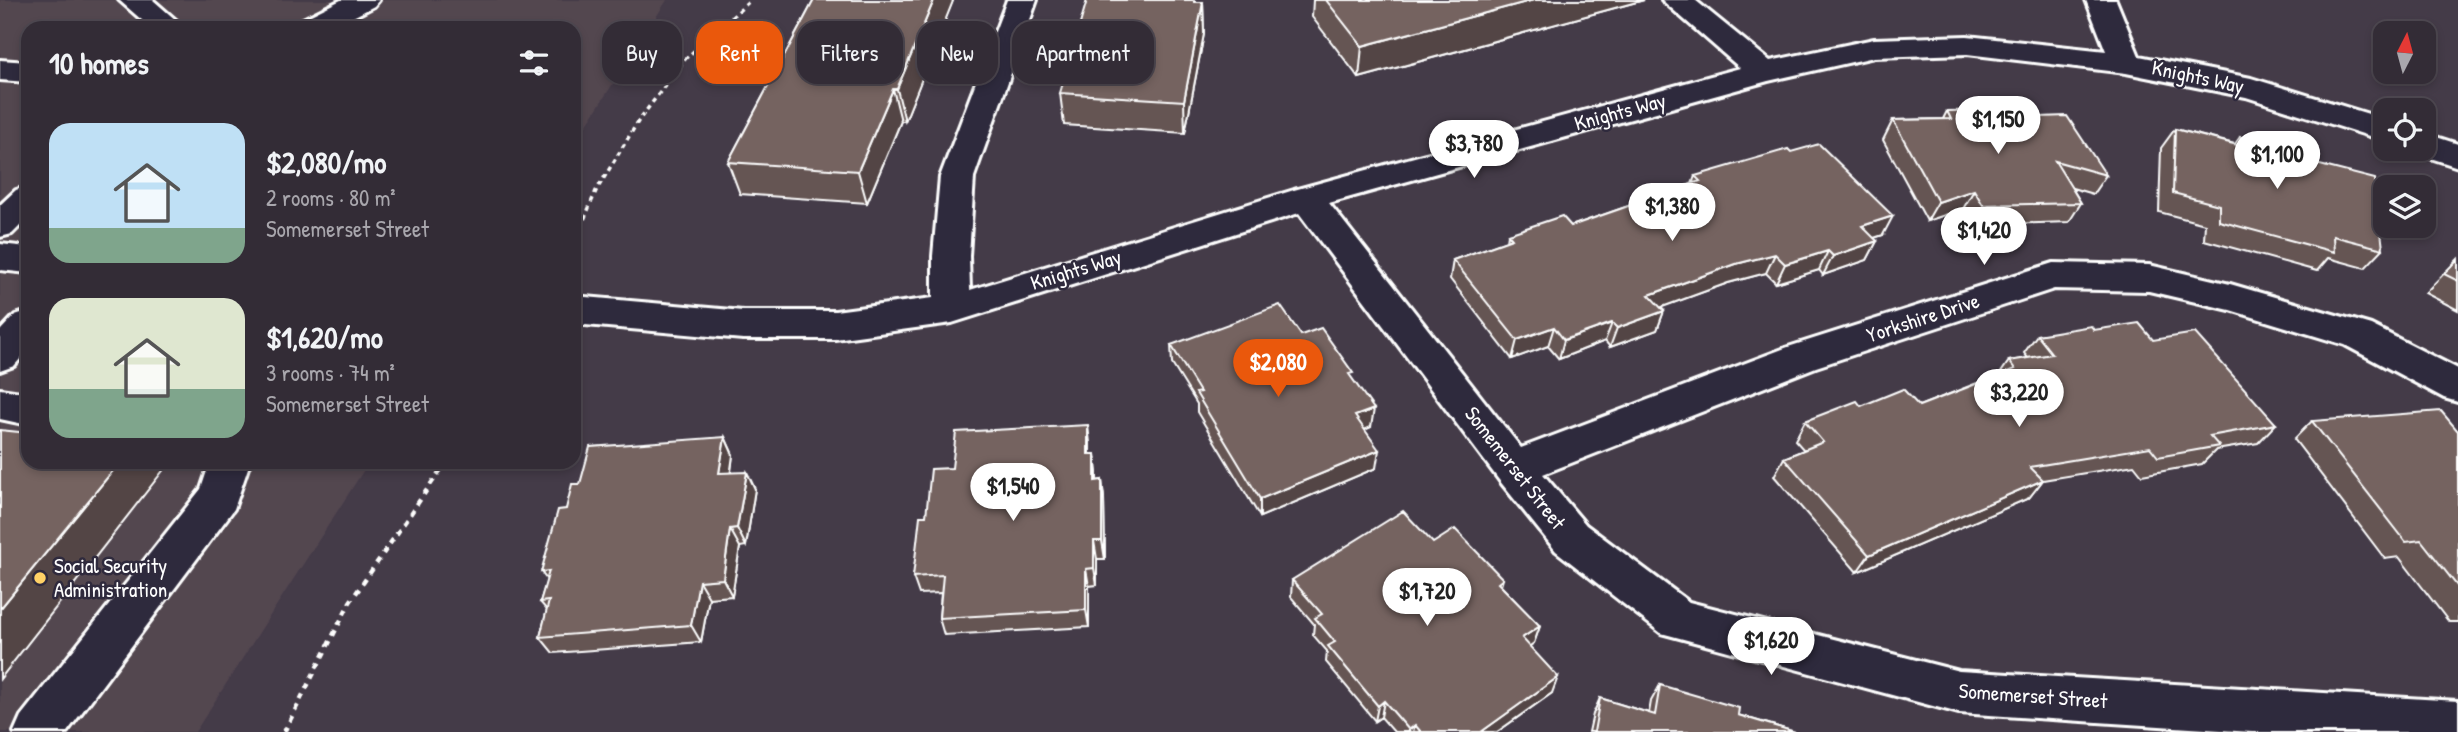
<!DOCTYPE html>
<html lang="en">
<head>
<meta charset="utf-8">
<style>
  :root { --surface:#332c36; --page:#3e3842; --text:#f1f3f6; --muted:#a9a7ad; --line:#4e4851; --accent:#ea580c }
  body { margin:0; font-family:"Patrick Hand",sans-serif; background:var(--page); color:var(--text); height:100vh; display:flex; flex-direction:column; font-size:26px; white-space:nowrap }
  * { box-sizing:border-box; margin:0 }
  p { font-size:23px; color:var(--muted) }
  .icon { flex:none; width:38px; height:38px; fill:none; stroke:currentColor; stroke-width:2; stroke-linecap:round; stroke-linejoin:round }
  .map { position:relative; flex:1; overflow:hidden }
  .sheet { position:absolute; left:21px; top:21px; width:560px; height:448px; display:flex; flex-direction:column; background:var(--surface); border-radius:21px; box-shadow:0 4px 10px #0003,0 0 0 2px var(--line) }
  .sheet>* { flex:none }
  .banner { position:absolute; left:602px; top:21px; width:665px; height:63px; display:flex; gap:14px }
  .needle { width:46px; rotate:6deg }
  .controls { position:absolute; left:2373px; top:21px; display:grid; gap:14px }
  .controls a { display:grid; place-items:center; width:63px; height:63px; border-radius:14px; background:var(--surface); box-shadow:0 4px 10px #0003,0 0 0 2px var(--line); font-size:35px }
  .price { position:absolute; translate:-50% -60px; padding:0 16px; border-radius:24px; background:#fff; color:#222; font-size:23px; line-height:46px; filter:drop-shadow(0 2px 4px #0008) }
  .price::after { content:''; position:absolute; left:50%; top:42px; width:21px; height:16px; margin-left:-10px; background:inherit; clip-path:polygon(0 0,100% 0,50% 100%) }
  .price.selected { background:var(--accent); color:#fff }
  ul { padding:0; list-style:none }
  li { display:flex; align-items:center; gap:21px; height:175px; padding:0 28px }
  li span { display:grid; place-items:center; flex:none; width:196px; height:140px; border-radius:21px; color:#555 }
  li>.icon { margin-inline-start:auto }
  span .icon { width:84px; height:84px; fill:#fffc; stroke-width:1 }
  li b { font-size:30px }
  h2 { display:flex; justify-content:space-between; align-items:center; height:84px; padding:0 28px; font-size:30px }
  .pill { padding:0 24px; border-radius:21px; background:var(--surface); box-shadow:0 4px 10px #0003,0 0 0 2px var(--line); font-size:24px; line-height:63px }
  .pill.selected { background:var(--accent); color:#fff }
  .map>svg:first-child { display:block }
</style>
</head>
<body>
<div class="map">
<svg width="2458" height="732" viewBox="0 0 2458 732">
  <rect width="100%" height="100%" fill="#443b48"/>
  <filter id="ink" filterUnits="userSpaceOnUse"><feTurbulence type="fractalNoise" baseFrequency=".0143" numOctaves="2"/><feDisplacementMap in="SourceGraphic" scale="14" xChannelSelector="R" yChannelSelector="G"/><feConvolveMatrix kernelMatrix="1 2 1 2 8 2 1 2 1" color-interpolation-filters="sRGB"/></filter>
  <g filter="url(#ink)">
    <path fill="#534750" d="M0,0h667l-93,144v-116h-546v434h341l-174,270h-195z"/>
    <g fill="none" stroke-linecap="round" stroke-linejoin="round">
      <g stroke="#fff" stroke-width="6">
        <path id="minor" d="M119,0h34l32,28h-34z
          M341,0h38l-5,6 -42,22h-39l4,-6z
          M1007,0h30l-63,177 -5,79 1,34 324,-100 446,-122 -78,-68h33l75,61 104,-22 93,-3 139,15 -20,-51h30l23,56 112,22 134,41v22l-139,-44 -120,-24 -159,-19 -93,3 -106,24 -439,122 192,245 267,-101 265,-84 96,2 81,19 141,41 87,44v33l-14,-4 -99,-53 -115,-35 -81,-19 -95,-2 -238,78 -273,107 43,51 103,77 270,69 499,30v31h-206l-293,-19 -298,-80 -105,-82 -57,-71 -200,-267 -347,110 -117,16h-92l-169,-15v-28l169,15h92l98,-13v-42l7,-79z
          M0,60l28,2v20l-28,-2z
          M2424,133l34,11v23l-46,-15 -2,-3h14z
          M28,186v32l-16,16 -12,3v-32l16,-15z
          M0,244l28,3v26l-28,-3z
          M28,311v39l-14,16 -14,5v-40l15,-16z
          M0,389l28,4v32l-28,-6z
          M210,462h40l-16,47 -167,223h-53l7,-16 180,-227z"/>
      </g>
      <path stroke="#fff" stroke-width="3.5" stroke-dasharray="4.5 4.5" stroke-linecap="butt" d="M574,244l22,-53 43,-71 47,-62 65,-58"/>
      <path stroke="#fff" stroke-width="4.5" stroke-dasharray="6 6" stroke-linecap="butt" d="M284,732l66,-130 96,-140"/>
      <use href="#minor" fill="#2f2a3d" fill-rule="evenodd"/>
    </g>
    <path fill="#655553" stroke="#fff" stroke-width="2" d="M814,0h139l-48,121h-4l-34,82 -127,-9 -12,-32z
      M1313,0h331l-285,78 -47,-61z
      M1201,2h2l1,32 -19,99 -121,-8 -4,-32z
      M1947,111l60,7 99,57 -13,19 -21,-6 9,15 -12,19 -97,3 -9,-16 -36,12 -44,-81 10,-20 50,-1z
      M2175,129l60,15 5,-7 64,24 79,88 -18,19 -37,-10 -11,13 -113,-31 1,-16 -46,-12 2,-64z
      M1695,176l188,59 -9,3 3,3 -10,19 -44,15 -4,-5 -43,13 -10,-10 -38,10 -67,24 3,4 -7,19 -47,17 -5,-6 -46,18 -11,-13 -36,13 -62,-80 3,-19 54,-19 1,-7 63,-8 121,-42z
      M2458,259v51l-33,-17z
      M2094,330l59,10 123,84 -18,19 -42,7 -14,14 -60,11 -8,-10 -91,15 -14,18 -172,74 -83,-96 10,-18 20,-8 -9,-10 10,-19 56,-15h58l81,-32 9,-13 19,-3 -4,-5 13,-18z
      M1301,335l51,44 19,48 -7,3 12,38 -116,49 -63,-105v-8l-25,-40 -1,-19z
      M2312,421l146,10v191h-9l-50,-65 -14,2 -91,-120z
      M725,437l8,18 -2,17 24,17 -9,57 -6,1 -8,49 -23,2 -8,44 -148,11 -13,-16 7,-27 -7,-8 7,-22 -6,-8 25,-63 14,-25z
      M1090,443v11h5l2,27 5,-1 2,18 1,61h-8v26l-8,1v41l-145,8 -5,-17 2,-25 -22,1 -6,-17 13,-61z
      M1433,543l70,36 -2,7 39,40 -6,17 -5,3 23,47 -55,39h-103l-13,-15 -6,4 -49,-59 1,-11 -14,-16 1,-11 -23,-27 1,-17z
      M1660,685l78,30 57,17h-206l4,-18 7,-16 49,15 2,-12z"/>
    <path fill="#524544" stroke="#fff" stroke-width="2" d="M934,0h19v1l-48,120 -8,-32z
      M1534,0h110l-285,78 3,-32z
      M1203,2l1,32 -19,99 -1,-32z
      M893,89l8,32 -34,82 -9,-32z
      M1974,190l-11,19 -36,12 11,-19z
      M1893,216l-10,19 -31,10 10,-19z
      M1877,241l-10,19 -44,15 10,-19z
      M1828,251l-9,19 -43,13 9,-19z
      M1775,254l-9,19 -38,10 -85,31 6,-19 87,-31z
      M1664,311l-7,19 -47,17 7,-19z
      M1612,323l-7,18 -46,18 5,-19z
      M1554,327l-6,19 -36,13 5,-19z
      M1374,409l-3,18 -18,8 2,-19z
      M1088,425l2,18v29l-2,-18z
      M725,437l8,18 -5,36 -9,-18z
      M1379,450l-3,18 -116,49v-18z
      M1095,454l2,18v27l-2,-18z
      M120,462l49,1 -169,216v-70z
      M747,472l8,17 -9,57 -9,-18z
      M1102,480l2,18 1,61 -3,-18z
      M2043,480l-14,18 -172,74 12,-17z
      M730,529l10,18 -8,49 -9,-17z
      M1094,541l3,18v26l-3,-17z
      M1086,569l3,17v41l-3,-17z
      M699,581l10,17 -8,44 -10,-17z
      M1540,626l-6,17 -17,12 5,-17z
      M1558,677l-6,16 -55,39h-16z
      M1384,701l-3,16 -6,4 3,-15z
      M1415,725l-2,7h-5l1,-2z"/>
    <path fill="#756361" stroke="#fff" stroke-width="2" d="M814,0h120l-37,89h-4l-35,82 -130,-9z
      M1087,0h107v2h9l-19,99 -124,-8z
      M1326,0h208l-172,46z
      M2002,110l5,8 60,-2 39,59 -51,-14 26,42 -98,2 -9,-15 -36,12 -45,-82 58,-1 -4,-8z
      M2175,129l66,17 -1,-9 64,16v8l71,18 8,70 -50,-13 1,16 -115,-31v-16l-46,-12z
      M1819,144l74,72 -31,10 15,15 -44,15 -5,-5 -43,13 -10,-10 -39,10 -87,31 15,16 -47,17 -5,-5 -48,17 -10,-13 -37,13 -64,-80 59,-21 -4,-5 54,-18 9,10 129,-45 -5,-5 93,-27 3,3z
      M2458,260v21l-14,-7z
      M1280,305l21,30 20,-7 32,45 -4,1 25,35 -19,7 24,34 -119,49 -64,-106 4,-1 -29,-47z
      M2139,323l14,17 42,-7 81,91 -66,12 9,10 -61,11 -8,-10 -120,20 13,13 -174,75 -85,-97 39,-16 -18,-21 52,-20 4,5 42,-17 16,17 96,-37 -6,-8 43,-7 -15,-19 54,-9 3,4z
      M2441,411l17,20v156l-37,-47 -15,2 -94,-121z
      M1088,425v29h7v27l7,-1v61h-8v27l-8,1v41l-147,8 4,-43 -30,2 7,-61h6l5,-47 21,-1 4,-36z
      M0,430l28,3v29h92l-120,147z
      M725,437l-6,36 28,-1 -10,56 -7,1 -7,50 -24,2 -8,44 -151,12 9,-36 -9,1 9,-31 -8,1 17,-62 8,-1 6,-25h8l10,-37z
      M1403,511l30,32 22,-14 48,50 -5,4 42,43 -18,12 36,39 -77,55h-60l-6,-7 -6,5 -25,-29 -6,5 -50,-60 7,-4 -20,-24 7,-4 -30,-34z
      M1660,685l79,23 -1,7 57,17h-201l6,-34 55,17z"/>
  </g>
  <circle fill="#ffd166" stroke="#2f2a3d" stroke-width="2.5" cx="40" cy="578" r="7"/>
  <g text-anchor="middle" stroke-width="5" stroke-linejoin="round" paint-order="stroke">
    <g font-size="21" fill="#fff" stroke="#2f2a3d">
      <text transform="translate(2198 77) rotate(12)" y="7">Knights Way</text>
      <text transform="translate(1620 112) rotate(-15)" y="7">Knights Way</text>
      <text transform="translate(1076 270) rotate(-17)" y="7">Knights Way</text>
      <text transform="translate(1923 318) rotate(-18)" y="7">Yorkshire Drive</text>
      <text transform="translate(1515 468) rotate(52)" y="7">Somemerset Street</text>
      <text transform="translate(2033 696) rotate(4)" y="7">Somemerset Street</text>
    </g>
    <g font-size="21" fill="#fff" stroke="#2f2a3d" text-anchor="start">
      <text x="54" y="573">Social Security<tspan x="54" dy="24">Administration</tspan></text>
    </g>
  </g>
</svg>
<div class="controls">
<a><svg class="needle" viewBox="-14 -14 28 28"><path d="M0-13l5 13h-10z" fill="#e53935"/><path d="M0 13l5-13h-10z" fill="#a9a7ad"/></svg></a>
<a><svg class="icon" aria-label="locate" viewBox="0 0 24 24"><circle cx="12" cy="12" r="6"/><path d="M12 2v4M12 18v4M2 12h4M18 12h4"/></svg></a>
<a><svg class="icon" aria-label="layers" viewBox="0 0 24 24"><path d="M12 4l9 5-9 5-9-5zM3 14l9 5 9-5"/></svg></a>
</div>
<b class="price" style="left:1998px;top:156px">$1,150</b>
<b class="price" style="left:1474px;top:180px">$3,780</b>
<b class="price" style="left:2277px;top:191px">$1,100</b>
<b class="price" style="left:1672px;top:243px">$1,380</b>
<b class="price" style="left:1984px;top:267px">$1,420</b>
<b class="price selected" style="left:1278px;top:399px">$2,080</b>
<b class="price" style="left:2019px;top:429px">$3,220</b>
<b class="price" style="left:1013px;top:523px">$1,540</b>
<b class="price" style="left:1427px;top:628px">$1,720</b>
<b class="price" style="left:1771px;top:677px">$1,620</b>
<div class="banner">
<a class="pill">Buy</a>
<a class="pill selected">Rent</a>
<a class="pill">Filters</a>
<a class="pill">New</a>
<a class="pill">Apartment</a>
</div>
<section class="sheet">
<h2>10 homes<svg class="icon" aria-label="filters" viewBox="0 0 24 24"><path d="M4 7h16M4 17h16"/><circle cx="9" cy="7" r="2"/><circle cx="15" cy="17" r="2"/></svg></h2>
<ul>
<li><span style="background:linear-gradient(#bfe0f5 75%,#7fa58c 0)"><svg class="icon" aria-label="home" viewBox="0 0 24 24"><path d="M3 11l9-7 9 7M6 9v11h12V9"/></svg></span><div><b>$2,080/mo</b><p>2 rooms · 80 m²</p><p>Somemerset Street</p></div></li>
<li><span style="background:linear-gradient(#dfe7d0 65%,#7fa58c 0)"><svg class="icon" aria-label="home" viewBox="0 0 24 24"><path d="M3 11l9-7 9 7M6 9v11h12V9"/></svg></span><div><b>$1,620/mo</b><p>3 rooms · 74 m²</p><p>Somemerset Street</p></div></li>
</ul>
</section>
</div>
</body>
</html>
